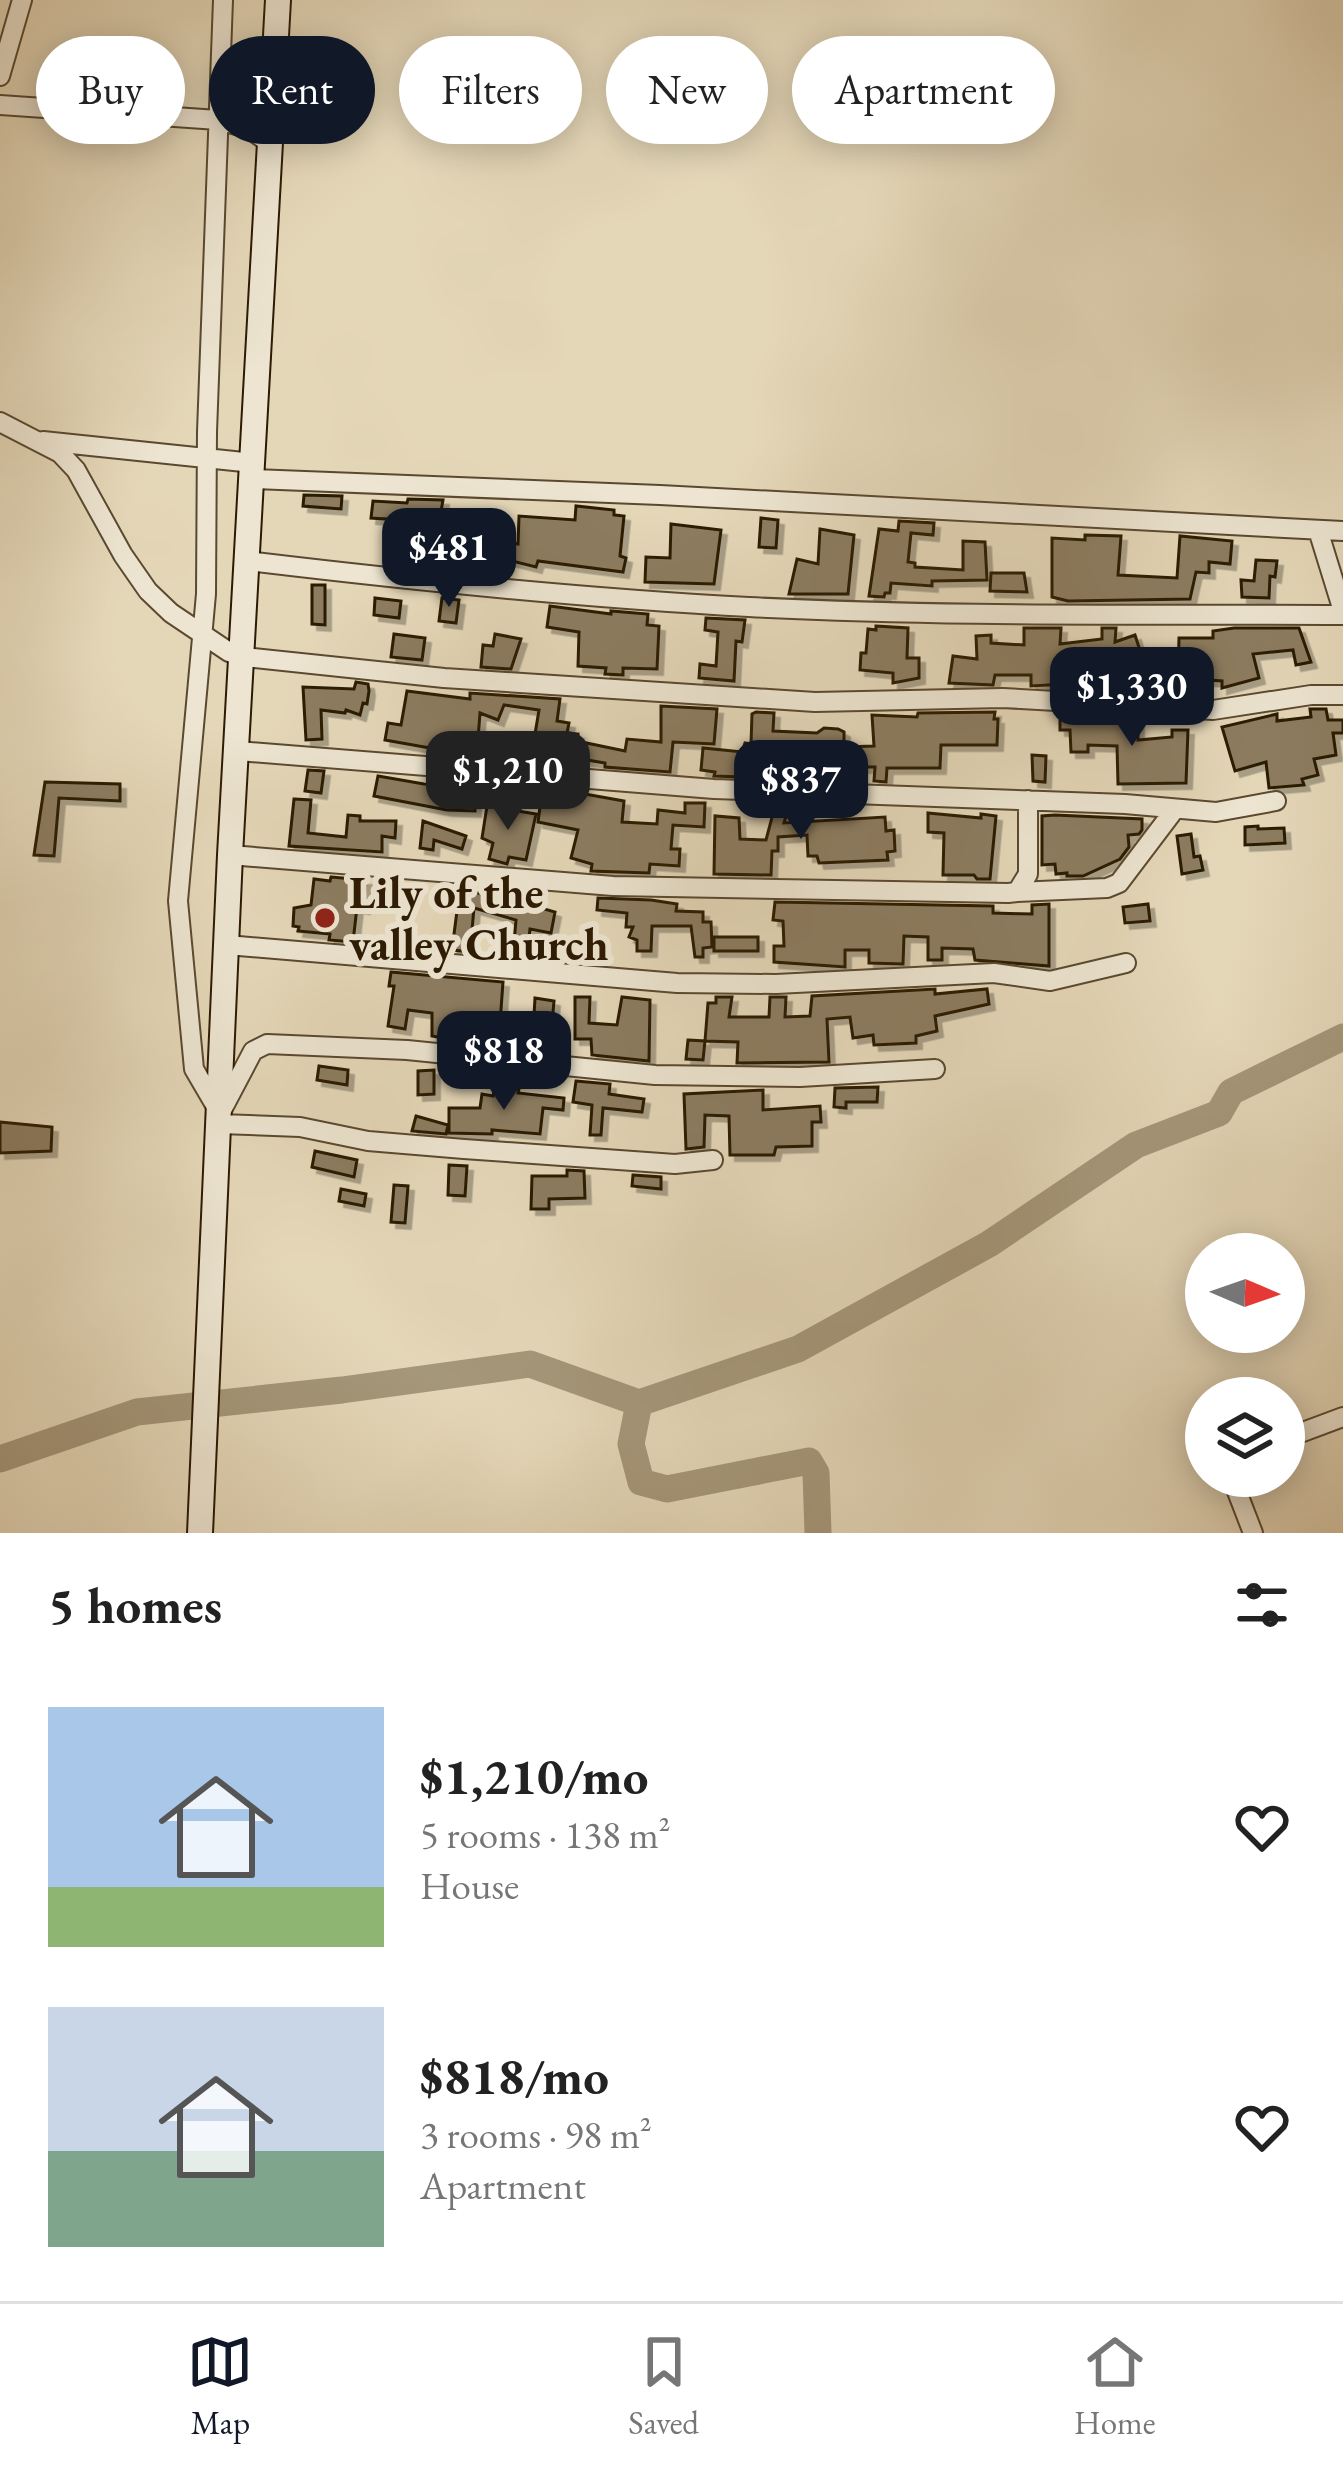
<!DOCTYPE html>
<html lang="en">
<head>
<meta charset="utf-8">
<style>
  :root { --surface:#fff; --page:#f2f2f2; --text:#222; --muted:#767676; --line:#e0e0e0; --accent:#111827 }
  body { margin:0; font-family:"EB Garamond",serif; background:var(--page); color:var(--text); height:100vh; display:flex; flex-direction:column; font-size:45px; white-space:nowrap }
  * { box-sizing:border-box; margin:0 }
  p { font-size:39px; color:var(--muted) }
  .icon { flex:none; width:66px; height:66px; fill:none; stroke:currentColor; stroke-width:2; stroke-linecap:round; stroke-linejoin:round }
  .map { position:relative; height:1533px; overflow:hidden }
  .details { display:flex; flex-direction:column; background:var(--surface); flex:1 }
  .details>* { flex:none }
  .hud { position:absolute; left:36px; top:36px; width:1272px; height:108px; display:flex; gap:24px }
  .needle { width:78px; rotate:92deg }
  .buttons { position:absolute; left:1185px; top:1233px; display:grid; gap:24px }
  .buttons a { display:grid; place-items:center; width:120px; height:120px; border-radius:50%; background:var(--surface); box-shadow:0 6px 30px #0003; font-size:60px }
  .price { position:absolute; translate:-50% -102px; padding:0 27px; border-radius:24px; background:var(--accent); color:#fff; font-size:39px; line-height:78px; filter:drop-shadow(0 3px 6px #0008) }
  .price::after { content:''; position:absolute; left:50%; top:72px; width:36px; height:27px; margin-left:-18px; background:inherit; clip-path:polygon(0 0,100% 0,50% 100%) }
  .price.active { background:#222; color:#fff }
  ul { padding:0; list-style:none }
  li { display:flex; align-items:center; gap:36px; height:300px; padding:0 48px }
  li span { display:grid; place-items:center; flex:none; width:336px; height:240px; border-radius:0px; color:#555 }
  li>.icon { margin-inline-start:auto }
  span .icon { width:144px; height:144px; fill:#fffc; stroke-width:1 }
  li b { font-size:51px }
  h2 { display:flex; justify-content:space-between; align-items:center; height:144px; padding:0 48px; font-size:51px }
  .pill { padding:0 42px; border-radius:54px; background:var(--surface); box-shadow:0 6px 30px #0003; font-size:42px; line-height:108px }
  .pill.active { background:var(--accent); color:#fff }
  .tab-bar { display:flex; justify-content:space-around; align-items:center; height:168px; border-top:3px solid var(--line); background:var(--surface); font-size:33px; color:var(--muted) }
  .tab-bar a { display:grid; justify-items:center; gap:6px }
  .tab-bar .active { color:var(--accent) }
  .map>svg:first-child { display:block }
</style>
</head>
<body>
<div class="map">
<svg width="1343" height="1533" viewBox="0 0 1343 1533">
  <defs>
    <filter id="shadow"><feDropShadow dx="5.5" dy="5.5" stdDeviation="0" flood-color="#0004"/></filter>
  </defs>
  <rect width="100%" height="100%" fill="#e4d7b8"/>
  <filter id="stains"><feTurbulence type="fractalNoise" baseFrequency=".00167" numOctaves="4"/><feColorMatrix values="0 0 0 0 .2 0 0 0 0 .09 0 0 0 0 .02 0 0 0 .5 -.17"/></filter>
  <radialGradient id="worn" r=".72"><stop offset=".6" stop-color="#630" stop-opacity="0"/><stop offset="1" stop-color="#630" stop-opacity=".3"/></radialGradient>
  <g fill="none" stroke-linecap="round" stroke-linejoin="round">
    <path stroke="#a5977a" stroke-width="27" d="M639,1403l-8,41 10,38 26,7 142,-28 7,12 2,60
      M0,1459l137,-47 205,-22 188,-26 109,39 159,-54 191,-105 147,-99 83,-32 12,-21 112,-55"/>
  </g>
  <path fill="#8c7c61" stroke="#2c1a03" stroke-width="3" filter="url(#shadow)" d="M304,495l38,1 -1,13 -38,-3z
    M408,499l35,1 -3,17 19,2 -2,19 19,2 -1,15 23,2 3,-16 17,3 1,-28 56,4 1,-14 38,4v5l10,1 -4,40 6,2 -3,14 -85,-11 -2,6 -36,-9 -1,16 -13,-1v-5l-36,-4 1,-6 -35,-2 -1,7 -17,-1 3,-42 -30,-2 2,-17 34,2z
    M761,518l17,2 -2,28 -17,-1z
    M899,521l35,2 -1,12 -22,-2 -3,29 7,1v4l48,3v-29l22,1 2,38 -55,1v5l-41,-3 -1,10h-5l-1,4 -15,-1 10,-67 19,2z
    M671,524l50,6 -7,54 -69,-2 1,-25 24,1z
    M820,529l34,6 -6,59h-59l8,-35 21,5z
    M1085,535l36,1 -3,39 59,3 3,-42 52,5 -2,23 -21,-2v11l-13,-1 -6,27 -122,2 -16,-4v-59l33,2z
    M1256,560l21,1 -2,16 -5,-1 -1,22 -27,-1 -1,-17 13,1z
    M991,573h33l3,19 -37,-1z
    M312,585h13v40l-13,-1z
    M375,598l26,3 -2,17 -25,-3z
    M442,598l17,2 -3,23 -17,-2z
    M550,606l61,8v-3l37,3 -1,11 12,1 -2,43 -34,-1v7l-18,-1 1,-6 -28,-2 1,-34 -32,-5z
    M706,618l39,2 -3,22 -6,-1 -2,40 -35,-3 1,-14 16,2 2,-34 -13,-2z
    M876,626l32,2 -1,30h12v20l-26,5v-10l-33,-3 1,-17h5l2,-24 8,1z
    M1024,628h37l-1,16 42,-5v-11h14l-1,14 20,-7 8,25 -1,13h6l6,20 -71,-4v-6l-52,3v-11h-36l-2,10 -44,-2 4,-27 24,3 -1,-23 15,-1v8l33,2z
    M1234,628h65l12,34 -15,3 -3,-15 -40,4 6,24 -37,10v-7l-44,-3 1,-40h34v-7z
    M394,634l31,4 -3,22 -31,-3z
    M495,634l26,5 -10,30 -30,-2 2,-22 10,1z
    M1156,673h14v21l-13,-1z
    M356,682l12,2 1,7 -2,13 -4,-1 -3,12 -14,-5 -1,3 -24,-3 1,29 -16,1 -3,-53 51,2z
    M407,691l63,8v-6l90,6 -3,22 12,2 -2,10 11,1 -1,7 48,10 2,-12 34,3v-36l56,3 -3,35 -41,-2 -3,30 -65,-5v-4l-30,-5 -1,4 -26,-2v-5l-43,-6 4,-16 25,7 5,-30 -35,-5 -6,15 -18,-7 -3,39 -33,-3 -1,5 -13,-1v-5l-45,-8 3,-17 13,2z
    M1310,709h16l2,11h15v13h-10l3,22 -22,4 4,16 -16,4 2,6 -35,3 -3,-26 -31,9 -13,-44 55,-13v7l34,-4z
    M756,712l18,1 -1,18 44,2 7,-5 14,1 6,3v15l30,-1 -2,-31 45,2 1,-4 77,-1 -1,7h4l-1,26h-56l-1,23h-53l-1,14 -12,-1 1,-14h-46l-1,13 -14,-1 1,-17 -26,-1 1,8h-17l-1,9 -58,-2 1,-4 -14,-2 2,-22 39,4 3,-9 6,1 1,-30z
    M1060,715l78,6v19l34,-3v-7h16l-2,53 -68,1 -1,-38 -29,-1v7h-17l-1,-22h-10z
    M1032,755l14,1 -1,26 -12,-1z
    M308,770l16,1 -3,22 -16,-2z
    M378,776l46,8 51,2v25l-28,-1 -73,-14z
    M45,782l75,2v17l-61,-3 -5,58 -20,-1z
    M568,791l56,10 -2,21 35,2 1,-14 27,3v-10h20l-1,24 -31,-2 -2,24h9l-1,17 -29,-2 -1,9 -58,-2 1,-7 -21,-6 7,-28 -40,-8 3,-23 25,4z
    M294,799l17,1 -3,33 38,4 2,-22 12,1v5h36l-1,17 -13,-2v16l-93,-6z
    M487,806l49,8 -10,46 -17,-3 -2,7 -18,-5 4,-16 -11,-5z
    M775,806h14l-5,17 101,-6 1,14 8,-1 1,21 -8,1 1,8 -69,3 -2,-7h-9l-1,-21 -29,2v14h-6l-1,24 -57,-1 1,-58 24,2 1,21 26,1z
    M928,813l53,5v-4l15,2 -6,63h-13l-3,-4h-31l1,-42 -16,-1z
    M1055,815l87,4v11l-3,4 -11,1 1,12 -9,12 -37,17h-16v-3l-11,1 -1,-10 -13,1v-49z
    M423,821l43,15 -4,13 -28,-9 -1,10 -13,-2z
    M1258,826v3l26,-1 1,15 -40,2v-18z
    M1191,834l3,23 6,-1 3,14 -21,4 -5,-38z
    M331,877l35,3 -2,28 -7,-1 -4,35 -24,-2 1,-6 -32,-3 1,-4 -6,-1 1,-18 17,-3 3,-26 16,2z
    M460,887l15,1v4l25,7 38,2 -1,6 18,5 -4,21 -21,-4 -3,27 -14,-2 3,-34 -42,-12 -4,44 -18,-2z
    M598,898l53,2 26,4 -1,7 27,1v10h8l1,25 -9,1v9h-8l-4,-31h-39l-1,25h-14v-11l-8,-3 4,-10h-7l1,-14 -30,-3z
    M775,902l218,4v7l39,1v-9l17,-1v62l-74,-6 -2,-11 -31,-1v12h-14v-23l-24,-1 -1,28 -34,-1v-13h-24v17l-71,-5v-16h10l-1,-25 -10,-1z
    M1148,904l2,17 -25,2 -2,-16z
    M714,937h44v14h-44z
    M391,972l112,10 -4,55 -28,-2v8l-39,-7v-23l-24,-3 -3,19 -17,-3 6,-40h-5z
    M935,989v5l52,-5 2,15 -54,12 2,15 -21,5v7l-42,2 -1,-10 -20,3 -3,-21 -23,2 2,43 -92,1 1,-21 -33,-1 3,-38h8v-6h16l-3,20h40l1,-20h16l-1,20 25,-1 2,-20z
    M575,997h15l-1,26 28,2 5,-28 28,3 -1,61 -57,-6 -1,-16h-16z
    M535,998l19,3 -3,34 -18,-2z
    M688,1040l17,1 -2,19 -17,-1z
    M319,1066l29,4 -1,15 -30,-5z
    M434,1070v24l-16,1v-24z
    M576,1081l34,3 -1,10 35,5 -2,13 -39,-4 -2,27h-11l2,-30 -19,-3z
    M495,1084l24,5 -1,4 46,5 -1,12 -20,-2 -3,26 -48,-4v4l-43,-1v-25h31l2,-14 11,2z
    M878,1087l-1,15h-31v6l-12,-1 1,-19z
    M763,1090v20l57,-4 1,16h-9v24l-36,1 -2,8h-44l-1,-39 -24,-1 -1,32 -18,2 -2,-55z
    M416,1116l32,9 -2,9 -34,-3z
    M0,1122l52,5 -1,24 -51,2z
    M315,1151l42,9 -3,17 -42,-10z
    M449,1165l18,1 -2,30 -17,-1z
    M567,1170l17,1 1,27 -36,1v10h-18l1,-33h35z
    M633,1175l28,2v12l-29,-3z
    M394,1185l14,1 -3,37 -14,-1z
    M341,1189l25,5 -2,12 -25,-5z"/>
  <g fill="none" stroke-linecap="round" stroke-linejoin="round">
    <g stroke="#5a4930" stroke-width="22">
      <path id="street" d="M0,76l22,-76
        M0,105l218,15 30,8 23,16
        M0,422l60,31 16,17 47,85 25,36 23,22 58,39 15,5 200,21 371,24 188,-4 210,12 98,-15h32
        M43,441l210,22
        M252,479l408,16 683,36
        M1318,530l25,81
        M248,561c166,20 334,37 501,46 198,10 396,7 594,8
        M238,751l476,38 411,15 91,8 60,-11
        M230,855l383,31 395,7 9,-1 11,-18v-74
        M1017,892l90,-4 12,-5 56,-74
        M227,945l450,38 99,1 218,-11 56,8 76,-18
        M218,1110l-24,-41 -16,-168 28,-307 1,-162 16,-432
        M222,1110l31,-59 14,-7 140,6 248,25 145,2 135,-8
        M220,1124l80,3 68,14 96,8 211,15 38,-4
        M1284,1439l59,-22
        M1231,1476l22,57"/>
    </g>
    <g stroke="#2c1a03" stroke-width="28">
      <path id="secondary" d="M200,1533l30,-678 48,-855"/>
    </g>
    <use href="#street" stroke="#ede5d1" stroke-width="18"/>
    <use href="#secondary" stroke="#ede5d1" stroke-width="24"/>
  </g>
  <circle fill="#8f2418" stroke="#ede5d1" stroke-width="4.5" cx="325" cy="918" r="12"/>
  <g text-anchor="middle" stroke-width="12" stroke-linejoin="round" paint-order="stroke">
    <g font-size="45" font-weight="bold" fill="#2c1a03" stroke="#ede5d1" text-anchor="start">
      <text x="349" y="908">Lily of the<tspan x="349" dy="52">valley Church</tspan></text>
    </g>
  </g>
  <rect width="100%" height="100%" filter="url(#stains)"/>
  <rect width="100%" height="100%" fill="url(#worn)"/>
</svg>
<div class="buttons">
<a><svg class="needle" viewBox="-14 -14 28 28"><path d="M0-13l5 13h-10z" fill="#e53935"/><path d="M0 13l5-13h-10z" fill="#767676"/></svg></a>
<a><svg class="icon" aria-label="layers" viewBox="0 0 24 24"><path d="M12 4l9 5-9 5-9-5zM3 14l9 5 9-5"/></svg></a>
</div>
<b class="price" style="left:449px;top:610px">$481</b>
<b class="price" style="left:1132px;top:749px">$1,330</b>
<b class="price active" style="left:508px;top:833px">$1,210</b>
<b class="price" style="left:801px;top:842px">$837</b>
<b class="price" style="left:504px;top:1113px">$818</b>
<div class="hud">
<a class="pill">Buy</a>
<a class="pill active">Rent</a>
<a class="pill">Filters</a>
<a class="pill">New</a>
<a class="pill">Apartment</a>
</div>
</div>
<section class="details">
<h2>5 homes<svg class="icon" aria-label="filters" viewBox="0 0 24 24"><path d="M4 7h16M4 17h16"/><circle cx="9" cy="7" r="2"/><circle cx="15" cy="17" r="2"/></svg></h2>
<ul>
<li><span style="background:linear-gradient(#a9c7e8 75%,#8fb573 0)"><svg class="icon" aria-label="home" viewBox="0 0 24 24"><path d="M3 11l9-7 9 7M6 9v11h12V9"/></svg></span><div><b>$1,210/mo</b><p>5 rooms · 138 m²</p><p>House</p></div><svg class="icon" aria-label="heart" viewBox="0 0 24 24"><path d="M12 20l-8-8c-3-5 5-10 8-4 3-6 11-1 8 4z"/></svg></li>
<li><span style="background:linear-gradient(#c9d6e8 60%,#7fa58c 0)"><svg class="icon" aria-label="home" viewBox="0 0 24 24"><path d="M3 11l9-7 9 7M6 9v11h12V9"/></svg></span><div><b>$818/mo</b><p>3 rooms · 98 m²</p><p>Apartment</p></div><svg class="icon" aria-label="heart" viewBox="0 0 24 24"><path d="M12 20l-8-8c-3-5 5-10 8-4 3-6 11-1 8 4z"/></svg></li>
</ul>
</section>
<nav class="tab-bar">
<a class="active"><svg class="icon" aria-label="map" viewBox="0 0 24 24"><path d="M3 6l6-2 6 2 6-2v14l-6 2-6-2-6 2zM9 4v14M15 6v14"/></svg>Map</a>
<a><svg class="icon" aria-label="saved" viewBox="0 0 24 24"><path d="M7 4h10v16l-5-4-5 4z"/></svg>Saved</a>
<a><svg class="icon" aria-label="home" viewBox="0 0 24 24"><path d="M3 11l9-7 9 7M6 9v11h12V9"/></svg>Home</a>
</nav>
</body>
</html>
